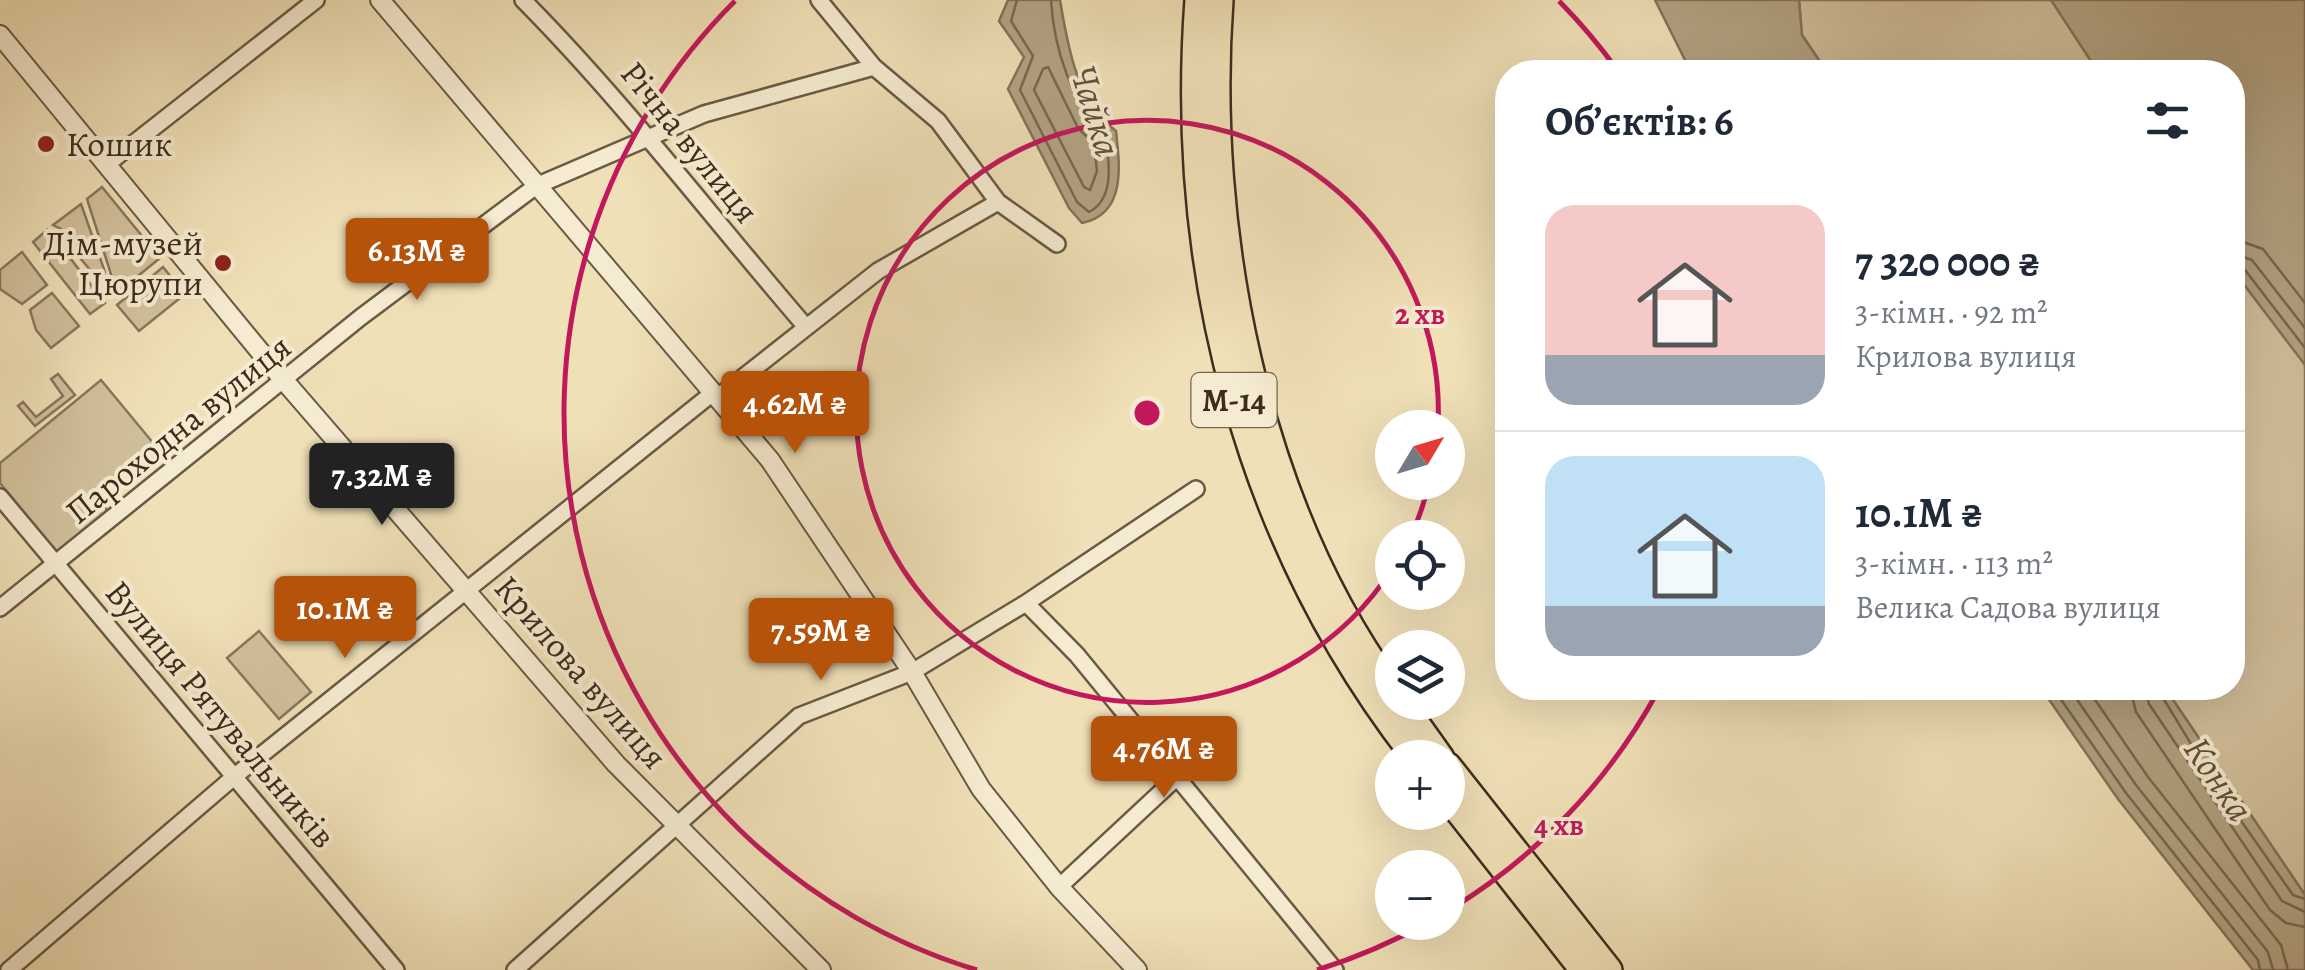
<!DOCTYPE html>
<html lang="uk">
<head>
<meta charset="utf-8">
<style>
  :root { --surface:#fff; --page:#f2f2f3; --text:#1f2937; --muted:#747a83; --line:#e0e1e3; --accent:#b45309 }
  body { margin:0; font-family:Alegreya,serif; background:var(--page); color:var(--text); height:100vh; display:flex; flex-direction:column; font-size:38px; white-space:nowrap }
  * { box-sizing:border-box; margin:0 }
  p { font-size:32px; color:var(--muted) }
  .icon { flex:none; width:55px; height:55px; fill:none; stroke:currentColor; stroke-width:2; stroke-linecap:round; stroke-linejoin:round }
  .map { position:relative; flex:1; overflow:hidden }
  .details { position:absolute; left:1495px; top:60px; width:750px; height:640px; display:flex; flex-direction:column; background:var(--surface); border-radius:40px; box-shadow:0 10px 40px #0002 }
  .details>* { flex:none }
  .needle { width:65px; rotate:52deg }
  .buttons { position:absolute; left:1375px; top:410px; display:grid; gap:20px }
  .buttons a { display:grid; place-items:center; width:90px; height:90px; border-radius:50%; background:var(--surface); box-shadow:0 10px 40px #0002; font-size:50px }
  .price { position:absolute; translate:-50% -85px; padding:0 22px; border-radius:10px; background:var(--accent); color:#fff; font-size:32px; line-height:65px; filter:drop-shadow(0 2px 5px #0008) }
  .price::after { content:''; position:absolute; left:50%; top:60px; width:30px; height:22px; margin-left:-15px; background:inherit; clip-path:polygon(0 0,100% 0,50% 100%) }
  .price.active { background:#222; color:#fff }
  ul { padding:0; list-style:none }
  li { display:flex; align-items:center; gap:30px; height:250px; padding:0 50px }
  li+li { border-top:2px solid var(--line) }
  li span { display:grid; place-items:center; flex:none; width:280px; height:200px; border-radius:30px; color:#555 }
  li>.icon { margin-inline-start:auto }
  span .icon { width:120px; height:120px; fill:#fffc; stroke-width:1 }
  li b { font-size:42px }
  h2 { display:flex; justify-content:space-between; align-items:center; height:120px; padding:0 50px; font-size:42px }
  .map>svg:first-child { display:block }
</style>
</head>
<body>
<div class="map">
<svg width="2305" height="970" viewBox="0 0 2305 970">
  <rect width="100%" height="100%" fill="#f0e0b7"/>
  <filter id="stains"><feTurbulence type="fractalNoise" baseFrequency=".002" numOctaves="4"/><feColorMatrix values="0 0 0 0 .2 0 0 0 0 .09 0 0 0 0 .02 0 0 0 .5 -.17"/></filter>
  <radialGradient id="worn" r=".72"><stop offset=".6" stop-color="#630" stop-opacity="0"/><stop offset="1" stop-color="#630" stop-opacity=".3"/></radialGradient>
  <path fill="#d2c19d" stroke="#88765e" stroke-width="2.5" d="M1799,0h506v895l-140,-207h67v-616h-405l-25,-37z
    M102,187l58,71 -43,35 -30,-94z
    M81,204l24,68 -5,10 -24,-29 -1,-17 -22,-11z
    M47,230l7,25 16,3 35,45 -15,11 -57,-72z
    M22,252l25,33 -25,19 -22,-15v-19z
    M163,267l22,27 -46,37 -22,-26z
    M52,293l27,33 -28,22 -15,-18 -6,-20z
    M58,374l17,21 -40,31 -17,-20 5,-4 13,15 27,-21 -12,-17z
    M101,380l53,64 -60,49 17,22 -51,42 -60,-74v-20z
    M259,631l52,61 -32,27 -52,-61z"/>
  <path fill="#b3a383" stroke="#84735b" stroke-width="2.5" d="M1008,0h52c8,47 16,100 56,131 4,36 10,83 -34,92l-13,-15 -61,-119 16,-32 -25,-36z
    M1655,0h144l3,35 25,37h-136z
    M2051,0h254v365l-72,-95 -1,-198h-134z
    M2041,688h124l140,207v75h-52l-135,-171z"/>
  <g fill="none" stroke-linecap="round" stroke-linejoin="round">
    <path stroke="#786850" stroke-width="2.5" d="M1017,0l-6,21 22,35 -13,34 57,112 12,10c26,-13 20,-50 17,-74 -34,-36 -52,-87 -55,-138
      M1048,67l30,61 16,16 3,27 -7,19 -6,-3 -50,-97 9,-21z
      M2232,238l31,11 42,54
      M2232,253l20,7 53,68
      M2232,265l13,5 60,78
      M2053,688l73,105 132,167 2,10
      M2069,688l67,97 132,167 5,18
      M2087,688l61,89 133,168 7,25
      M2130,688l6,24 134,198 16,13 19,4
      M2145,688l4,16 133,197 23,11
      M2157,688l59,97 77,110 12,4"/>
    <g stroke="#6a5944" stroke-width="20">
      <path id="minor" d="M523,0c101,102 189,218 283,327
        M819,0l55,67 64,54 60,81 59,42
        M106,165l210,-165
        M718,397l160,-126 120,-69
        M0,497l396,473
        M1026,603l51,52 258,315
        M0,608l361,-291 175,-131 168,-72 170,-47
        M1059,887l116,-108
        M9,970l226,-194 479,-384
        M515,970l284,-254 113,-44 114,-69 170,-114"/>
    </g>
    <g stroke="#6a5944" stroke-width="22">
      <path id="tertiary" d="M380,0l390,460 142,212 69,117 78,98 78,83
        M0,35l281,342 335,387 205,206"/>
    </g>
    <g stroke="#3d2c1e" stroke-width="30">
      <path id="trunk" d="M1198,0c-20,271 49,542 218,758
        M1220,0c-17,229 35,501 172,690
        M1401,702l40,56
        M1448,766l161,204
        M1448,798l135,172"/>
    </g>
    <use href="#minor" stroke="#f5ebd0" stroke-width="15"/>
    <use href="#tertiary" stroke="#f5ebd0" stroke-width="18"/>
    <use href="#trunk" stroke="#f0e0b7" stroke-width="25"/>
  </g>
  <g fill="none" stroke="#c2185b" stroke-width="5">
    <path d="M1429 483A291 291 0 0 1 1411 536M1392 569A291 291 0 1 1 1438 426"/>
    <path d="M1658 691A582 582 0 0 1 1451 909M1425 924A582 582 0 0 1 1317 970M977 970A582 582 0 0 1 735 1M1559 1A582 582 0 0 1 1618 71"/>
  </g>
  <g fill="#8f2418" stroke="#f5ebd0" stroke-width="4">
    <circle cx="46" cy="144" r="10"/>
    <circle cx="223" cy="263" r="10"/>
  </g>
  <g text-anchor="middle" stroke-width="8" stroke-linejoin="round" paint-order="stroke">
    <rect fill="#f5ebd0" stroke="#746553" stroke-width="2.5" x="1191.5" y="373" width="85" height="54" rx="8"/>
    <g font-size="32" font-weight="bold" fill="#3d2c1e">
      <text x="1234" y="411">М-14</text>
    </g>
    <g font-size="35" fill="#3d2c1e" stroke="#f5ebd0">
      <text transform="translate(690 142) rotate(51)" y="12">Річна вулиця</text>
      <text transform="translate(178 429) rotate(-39)" y="12">Пароходна вулиця</text>
      <text transform="translate(581 672) rotate(49)" y="12">Крилова вулиця</text>
      <text transform="translate(221 714) rotate(50)" y="12">Вулиця Рятувальників</text>
    </g>
    <g font-size="35" fill="#3d2c1e" stroke="#f5ebd0" text-anchor="start">
      <text x="66" y="156">Кошик</text>
      <text x="203" y="255" text-anchor="end">Дім-музей<tspan x="203" dy="40">Цюрупи</tspan></text>
    </g>
    <g font-size="38" font-style="italic" fill="#60503c" stroke="#f5ebd0">
      <text transform="translate(1096 111) rotate(73)" y="13">Чайка</text>
      <text transform="translate(2219 779) rotate(56)" y="13">Конка</text>
    </g>
  </g>
  <circle cx="1147" cy="413" r="15" fill="#c2185b" stroke="#f5ebd0" stroke-width="5"/>
  <g font-size="30" text-anchor="middle" font-weight="bold" fill="#c2185b" stroke="#f5ebd0" stroke-width="8" stroke-linejoin="round" paint-order="stroke">
    <text x="1420" y="324">2 хв</text>
    <text x="1559" y="835">4 хв</text>
  </g>
  <rect width="100%" height="100%" filter="url(#stains)"/>
  <rect width="100%" height="100%" fill="url(#worn)"/>
</svg>
<div class="buttons">
<a><svg class="needle" viewBox="-14 -14 28 28"><path d="M0-13l5 13h-10z" fill="#e53935"/><path d="M0 13l5-13h-10z" fill="#747a83"/></svg></a>
<a><svg class="icon" aria-label="locate" viewBox="0 0 24 24"><circle cx="12" cy="12" r="6"/><path d="M12 2v4M12 18v4M2 12h4M18 12h4"/></svg></a>
<a><svg class="icon" aria-label="layers" viewBox="0 0 24 24"><path d="M12 4l9 5-9 5-9-5zM3 14l9 5 9-5"/></svg></a>
<a>+</a>
<a>−</a>
</div>
<b class="price" style="left:417px;top:303px">6.13M ₴</b>
<b class="price" style="left:795px;top:456px">4.62M ₴</b>
<b class="price active" style="left:382px;top:528px">7.32M ₴</b>
<b class="price" style="left:345px;top:661px">10.1M ₴</b>
<b class="price" style="left:821px;top:683px">7.59M ₴</b>
<b class="price" style="left:1164px;top:801px">4.76M ₴</b>
<section class="details">
<h2>Об’єктів: 6<svg class="icon" aria-label="filters" viewBox="0 0 24 24"><path d="M4 7h16M4 17h16"/><circle cx="9" cy="7" r="2"/><circle cx="15" cy="17" r="2"/></svg></h2>
<ul>
<li><span style="background:linear-gradient(#f6c9c9 75%,#9aa5b1 0)"><svg class="icon" aria-label="home" viewBox="0 0 24 24"><path d="M3 11l9-7 9 7M6 9v11h12V9"/></svg></span><div><b>7 320 000 ₴</b><p>3-кімн. · 92 m²</p><p>Крилова вулиця</p></div></li>
<li><span style="background:linear-gradient(#bfe0f5 75%,#9aa5b1 0)"><svg class="icon" aria-label="home" viewBox="0 0 24 24"><path d="M3 11l9-7 9 7M6 9v11h12V9"/></svg></span><div><b>10.1M ₴</b><p>3-кімн. · 113 m²</p><p>Велика Садова вулиця</p></div></li>
</ul>
</section>
</div>
</body>
</html>
